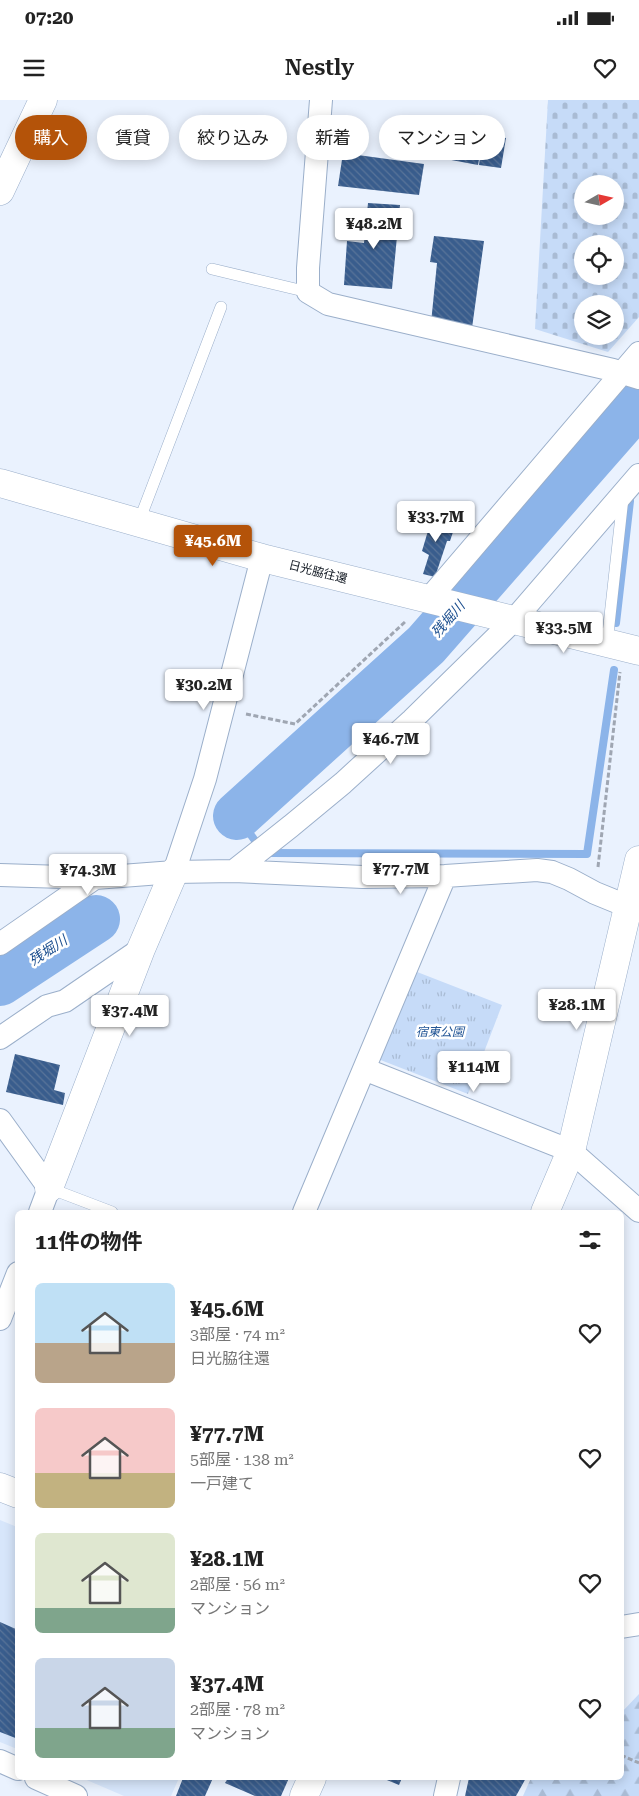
<!DOCTYPE html>
<html lang="ja">
<head>
<meta charset="utf-8">
<style>
  :root { --surface:#fff; --page:#f2f2f2; --text:#222; --muted:#767676; --accent:#b45309 }
  body { margin:0; font-family:"Roboto Serif","Noto Sans JP",serif; background:var(--page); color:var(--text); height:100vh; display:flex; flex-direction:column; font-size:19px; white-space:nowrap }
  * { box-sizing:border-box; margin:0 }
  p { font-size:16px; color:var(--muted) }
  .icon { flex:none; width:28px; height:28px; fill:none; stroke:currentColor; stroke-width:2; stroke-linecap:round; stroke-linejoin:round }
  .map { position:relative; flex:1; overflow:hidden }
  .drawer { position:absolute; left:15px; top:1110px; width:609px; height:570px; display:flex; flex-direction:column; background:var(--surface); border-radius:8px; box-shadow:0 2px 12px #0003 }
  .drawer>* { flex:none }
  .top-card { position:absolute; left:15px; top:15px; width:610px; height:45px; display:flex; gap:10px }
  .needle { width:32px; rotate:81deg }
  .tools { position:absolute; left:574px; top:75px; display:grid; gap:10px }
  .tools a { display:grid; place-items:center; width:50px; height:50px; border-radius:50%; background:var(--surface); box-shadow:0 2px 12px #0003; font-size:25px }
  .price { position:absolute; translate:-50% -42px; padding:0 11px; border-radius:5px; background:#fff; color:#222; font-size:16px; line-height:32px; filter:drop-shadow(0 1px 2px #0008) }
  .price::after { content:''; position:absolute; left:50%; top:30px; width:15px; height:11px; margin-left:-8px; background:inherit; clip-path:polygon(0 0,100% 0,50% 100%) }
  .price.active { background:var(--accent); color:#fff }
  ul { padding:0; list-style:none }
  li { display:flex; align-items:center; gap:15px; height:125px; padding:0 20px }
  li span { display:grid; place-items:center; flex:none; width:140px; height:100px; border-radius:8px; color:#555 }
  li>.icon { margin-inline-start:auto }
  span .icon { width:60px; height:60px; fill:#fffc; stroke-width:1 }
  li b { font-size:21px }
  h2 { display:flex; justify-content:space-between; align-items:center; height:60px; padding:0 20px; font-size:21px }
  .chip { padding:0 18px; border-radius:22px; background:var(--surface); box-shadow:0 2px 12px #0003; font-size:18px; line-height:45px }
  .chip.active { background:var(--accent); color:#fff }
  .status { display:flex; justify-content:space-between; align-items:center; height:35px; padding:0 25px; background:var(--surface); direction:ltr }
  .status svg { height:14px; fill:currentColor }
  header { display:flex; justify-content:space-between; align-items:center; height:65px; padding:0 20px; background:var(--surface); font-size:22px; font-weight:600 }
  .map>svg:first-child { display:block }
</style>
</head>
<body>
<div class="status"><b>07:20</b><svg viewBox="0 0 49 12"><path d="M0 12V9h3v3zM5 12V6h3v6zM10 12V3h3v9zM15 12V0h3v12zM26 1h20v11H26zM47 4h2v5h-2z"/></svg></div>
<header><svg class="icon" aria-label="menu" viewBox="0 0 24 24"><path d="M4 6h16M4 12h16M4 18h16"/></svg>Nestly<svg class="icon" aria-label="heart" viewBox="0 0 24 24"><path d="M12 20l-8-8c-3-5 5-10 8-4 3-6 11-1 8 4z"/></svg></header>
<div class="map">
<svg width="639" height="1696" viewBox="0 0 639 1696">
  <defs>
    <pattern id="grass-tufts" width="24" height="20" patternUnits="userSpaceOnUse" patternTransform="scale(1.25)"><rect width="24" height="20" fill="#c6dbf8"/><path d="M3 7l-1-3M5 7V3M7 7l1-3M15 17l-1-3M17 17v-4M19 17l1-3" fill="none" stroke="#a9bbd4"/></pattern>
    <pattern id="forest-firs" width="22" height="20" patternUnits="userSpaceOnUse" patternTransform="scale(1.25)"><rect width="22" height="20" fill="#c6dbf8"/><path d="M5 1l3.5 6h-7zM16 11l3.5 6h-7z" fill="#a9bbd4"/></pattern>
    <pattern id="cemetery-stones" width="16" height="16" patternUnits="userSpaceOnUse" patternTransform="scale(1.25)"><rect width="16" height="16" fill="#c6dbf8"/><path d="M2 7V4a2 2 0 0 1 4 0v3zM10 15v-3a2 2 0 0 1 4 0v3z" fill="#a9bbd4"/></pattern>
    <pattern id="building-back-hatch" width="6" height="6" patternUnits="userSpaceOnUse" patternTransform="scale(1.25)"><rect width="6" height="6" fill="#395d8d"/><path d="M-1 5l2 2M0 0l6 6M5-1l2 2" fill="none" stroke="#597499"/></pattern>
  </defs>
  <rect width="100%" height="100%" fill="#eaf2fe"/>
  <path fill="#d7e6fb" d="M0,1420l17,7v222l-17,-7z
    M82,1678h97l-8,18h-47z"/>
  <path fill="url(#grass-tufts)" d="M412,870l90,35 -34,89 -90,-35z"/>
  <path fill="url(#forest-firs)" d="M639,1594v102h-116l8,-18h90v-65z"/>
  <path fill="url(#cemetery-stones)" fill-rule="evenodd" d="M548,0h91v217l-31,35 -73,-23zM582,84h33v32h-33zM582,144h33v32h-33zM582,204h33v32h-33z"/>
  <g fill="none" stroke-linecap="round" stroke-linejoin="round">
    <path stroke="#8cb4e9" stroke-width="8" d="M616,523l14,-122
      M237,716l19,26
      M268,753l319,1 27,-184"/>
    <path stroke="#8cb4e9" stroke-width="48" d="M237,716l189,-171 213,-243
      M0,882l96,-63"/>
  </g>
  <path fill="url(#building-back-hatch)" d="M451,33l31,6 1,-5 23,4 -5,30 -22,-3 3,-22 -4,22 -32,-6z
    M343,53l81,11 -5,31 -81,-9z
    M368,103l32,2 -8,84 -48,-4 3,-44 17,2z
    M434,136l50,5 -12,87 -41,-5 6,-60 -7,-1z
    M433,414l19,6 -4,10 5,2 -3,9h-3l-12,36 -12,-3 6,-19 -7,-4z
    M15,954l45,11 -6,25 11,3 -2,12 -57,-13z
    M0,1522l18,8v109l-18,-7z
    M183,1678h30l-8,18h-29z
    M228,1678h61l-8,18h-26l-30,-13z
    M382,1678h20l-3,7z
    M469,1678h57l-10,18h-51z"/>
  <g fill="none" stroke-linecap="round" stroke-linejoin="round">
    <g stroke="#9bafca" stroke-width="12">
      <path id="lane" d="M212,169l96,23
        M138,424l83,-217
        M607,543l16,-145
        M49,1088l63,24"/>
    </g>
    <g stroke="#9bafca" stroke-width="24">
      <path id="street" d="M321,0l-13,168v24l20,12 285,66 26,8
        M428,500l211,-247
        M234,771l57,-45 52,-43 69,-63 102,-100 125,-145
        M174,772l31,-93 57,-221
        M0,775l95,3 79,-6 60,-1 129,6 82,-1 92,-6 15,2 17,7 26,14 44,18
        M0,844l95,-66
        M0,938l47,-32 18,-5 76,-52
        M364,969l207,82 68,60
        M0,1020l49,68 -9,24
        M304,1112l141,-336
        M0,1219l18,-46
        M621,1527l18,-3
        M0,1661l18,8
        M36,1678l40,18
        M445,1696l4,-18"/>
    </g>
    <g stroke="#9bafca" stroke-width="29">
      <path id="secondary" d="M0,383l262,75 377,93
        M49,1088l92,-239 33,-77
        M545,1112l26,-61 68,-291
        M0,1387l18,7
        M304,1696l8,-18"/>
    </g>
    <g stroke="#9bafca" stroke-width="29">
      <path id="primary" d="M0,91l43,-91"/>
    </g>
    <path stroke="#9fa6b2" stroke-width="3" stroke-dasharray="5 2.5" stroke-linecap="butt" d="M246,614l49,10 111,-103
      M598,767l22,-195
      M621,1655l18,8"/>
    <use href="#lane" stroke="#fff" stroke-width="11"/>
    <use href="#street" stroke="#fff" stroke-width="22"/>
    <use href="#secondary" stroke="#fff" stroke-width="28"/>
    <use href="#primary" stroke="#fff" stroke-width="28"/>
  </g>
  <g text-anchor="middle" stroke-width="5" stroke-linejoin="round" paint-order="stroke">
    <g font-size="12" fill="#111822" stroke="#fff">
      <text transform="translate(318 472) rotate(14)" y="4">日光脇往還</text>
    </g>
    <g font-size="12" font-style="italic" fill="#235696" stroke="#fff">
      <text x="440" y="936">宿東公園</text>
    </g>
    <g font-size="14" font-style="italic" fill="#1c4f8f" stroke="#fff">
      <text transform="translate(448 519) rotate(-49)" y="5">残堀川</text>
      <text transform="translate(48 850) rotate(-33)" y="5">残堀川</text>
    </g>
  </g>
</svg>
<div class="tools">
<a><svg class="needle" viewBox="-14 -14 28 28"><path d="M0-13l5 13h-10z" fill="#e53935"/><path d="M0 13l5-13h-10z" fill="#767676"/></svg></a>
<a><svg class="icon" aria-label="locate" viewBox="0 0 24 24"><circle cx="12" cy="12" r="6"/><path d="M12 2v4M12 18v4M2 12h4M18 12h4"/></svg></a>
<a><svg class="icon" aria-label="layers" viewBox="0 0 24 24"><path d="M12 4l9 5-9 5-9-5zM3 14l9 5 9-5"/></svg></a>
</div>
<b class="price" style="left:374px;top:150px">¥48.2M</b>
<b class="price" style="left:436px;top:443px">¥33.7M</b>
<b class="price active" style="left:213px;top:467px">¥45.6M</b>
<b class="price" style="left:564px;top:554px">¥33.5M</b>
<b class="price" style="left:204px;top:611px">¥30.2M</b>
<b class="price" style="left:391px;top:665px">¥46.7M</b>
<b class="price" style="left:401px;top:795px">¥77.7M</b>
<b class="price" style="left:88px;top:796px">¥74.3M</b>
<b class="price" style="left:577px;top:931px">¥28.1M</b>
<b class="price" style="left:130px;top:937px">¥37.4M</b>
<b class="price" style="left:474px;top:993px">¥114M</b>
<div class="top-card">
<a class="chip active">購入</a>
<a class="chip">賃貸</a>
<a class="chip">絞り込み</a>
<a class="chip">新着</a>
<a class="chip">マンション</a>
</div>
<section class="drawer">
<h2>11件の物件<svg class="icon" aria-label="filters" viewBox="0 0 24 24"><path d="M4 7h16M4 17h16"/><circle cx="9" cy="7" r="2"/><circle cx="15" cy="17" r="2"/></svg></h2>
<ul>
<li><span style="background:linear-gradient(#bfe0f5 60%,#b9a48a 0)"><svg class="icon" aria-label="home" viewBox="0 0 24 24"><path d="M3 11l9-7 9 7M6 9v11h12V9"/></svg></span><div><b>¥45.6M</b><p>3部屋 · 74 m²</p><p>日光脇往還</p></div><svg class="icon" aria-label="heart" viewBox="0 0 24 24"><path d="M12 20l-8-8c-3-5 5-10 8-4 3-6 11-1 8 4z"/></svg></li>
<li><span style="background:linear-gradient(#f6c9c9 65%,#c2b280 0)"><svg class="icon" aria-label="home" viewBox="0 0 24 24"><path d="M3 11l9-7 9 7M6 9v11h12V9"/></svg></span><div><b>¥77.7M</b><p>5部屋 · 138 m²</p><p>一戸建て</p></div><svg class="icon" aria-label="heart" viewBox="0 0 24 24"><path d="M12 20l-8-8c-3-5 5-10 8-4 3-6 11-1 8 4z"/></svg></li>
<li><span style="background:linear-gradient(#dfe7d0 75%,#7fa58c 0)"><svg class="icon" aria-label="home" viewBox="0 0 24 24"><path d="M3 11l9-7 9 7M6 9v11h12V9"/></svg></span><div><b>¥28.1M</b><p>2部屋 · 56 m²</p><p>マンション</p></div><svg class="icon" aria-label="heart" viewBox="0 0 24 24"><path d="M12 20l-8-8c-3-5 5-10 8-4 3-6 11-1 8 4z"/></svg></li>
<li><span style="background:linear-gradient(#c9d6e8 70%,#7fa58c 0)"><svg class="icon" aria-label="home" viewBox="0 0 24 24"><path d="M3 11l9-7 9 7M6 9v11h12V9"/></svg></span><div><b>¥37.4M</b><p>2部屋 · 78 m²</p><p>マンション</p></div><svg class="icon" aria-label="heart" viewBox="0 0 24 24"><path d="M12 20l-8-8c-3-5 5-10 8-4 3-6 11-1 8 4z"/></svg></li>
</ul>
</section>
</div>
</body>
</html>
